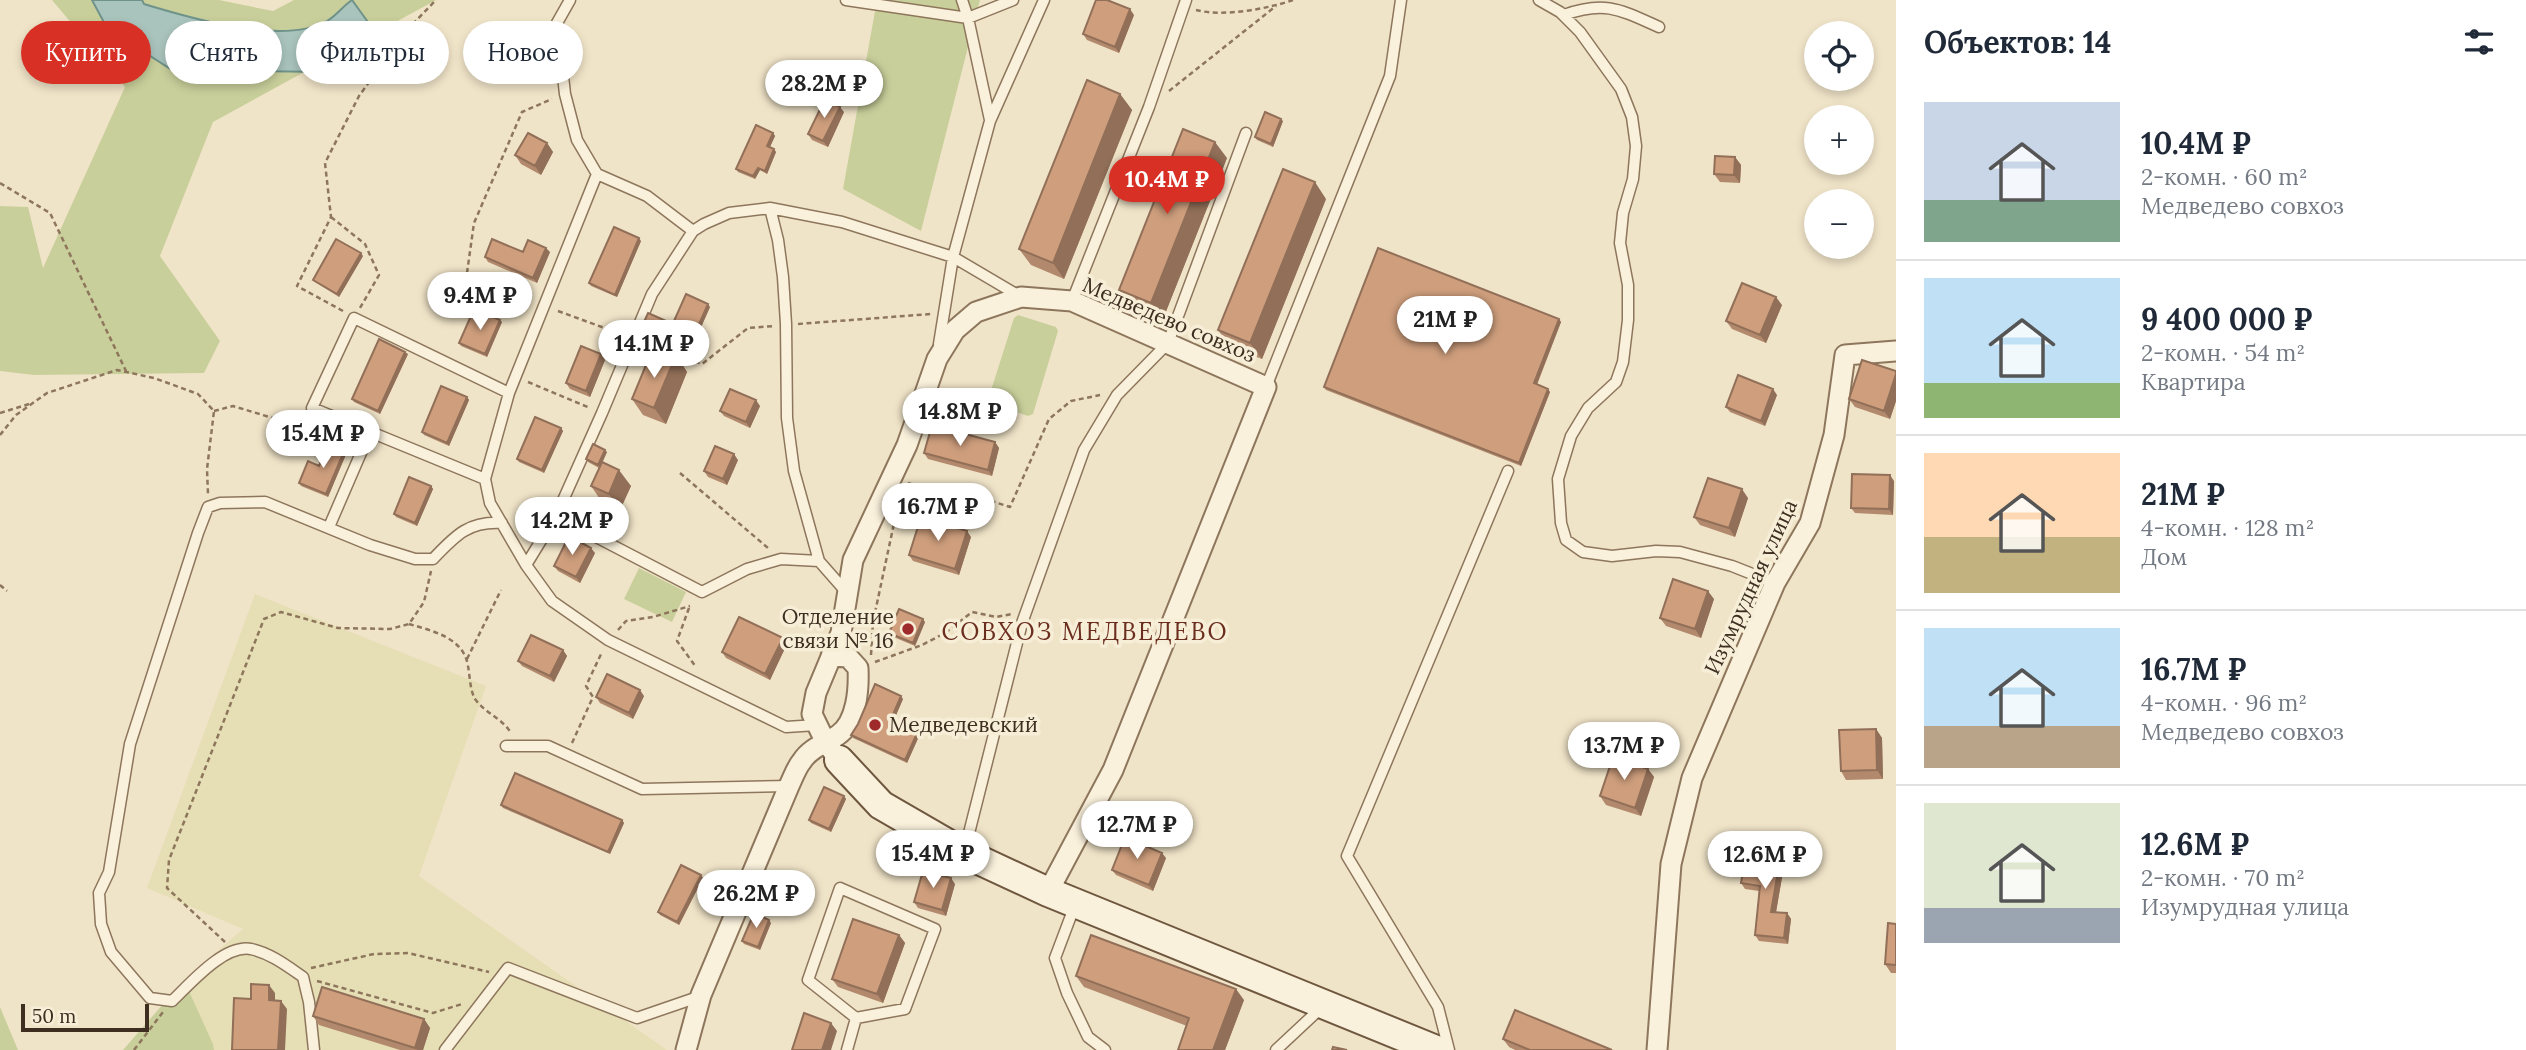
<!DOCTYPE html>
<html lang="ru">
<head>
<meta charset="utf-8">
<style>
  :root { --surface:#fff; --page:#f6f6f7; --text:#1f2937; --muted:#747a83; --line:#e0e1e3; --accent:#d93025 }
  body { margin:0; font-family:Lora,serif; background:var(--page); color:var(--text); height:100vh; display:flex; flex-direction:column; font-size:26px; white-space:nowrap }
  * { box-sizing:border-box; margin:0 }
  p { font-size:23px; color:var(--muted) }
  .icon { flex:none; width:38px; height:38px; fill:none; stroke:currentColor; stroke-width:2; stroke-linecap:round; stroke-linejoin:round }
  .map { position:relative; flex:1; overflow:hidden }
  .panel { display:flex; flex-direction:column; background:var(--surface); width:630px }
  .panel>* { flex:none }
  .top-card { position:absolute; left:21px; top:21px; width:665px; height:63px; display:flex; gap:14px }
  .fabs { position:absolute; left:1804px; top:21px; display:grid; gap:14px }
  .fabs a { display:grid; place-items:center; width:70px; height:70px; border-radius:50%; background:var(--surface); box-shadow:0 4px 10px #0003; font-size:35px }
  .scale { position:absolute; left:21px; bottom:18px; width:128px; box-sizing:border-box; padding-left:7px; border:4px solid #3d2e20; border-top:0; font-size:19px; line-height:24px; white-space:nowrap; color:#3d2e20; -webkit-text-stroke:5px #f7eed8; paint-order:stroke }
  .price { position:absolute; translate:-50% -60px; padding:0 16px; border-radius:24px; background:#fff; color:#222; font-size:23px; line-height:46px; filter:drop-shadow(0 2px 4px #0008) }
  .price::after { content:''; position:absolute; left:50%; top:42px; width:21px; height:16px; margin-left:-10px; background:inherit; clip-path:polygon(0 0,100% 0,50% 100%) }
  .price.selected { background:var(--accent); color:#fff }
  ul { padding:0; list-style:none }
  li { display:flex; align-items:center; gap:21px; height:175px; padding:0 28px }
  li+li { border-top:2px solid var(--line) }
  li span { display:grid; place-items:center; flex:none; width:196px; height:140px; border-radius:0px; color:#555 }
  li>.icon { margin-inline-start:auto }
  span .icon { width:84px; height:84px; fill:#fffc; stroke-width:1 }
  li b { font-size:30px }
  h2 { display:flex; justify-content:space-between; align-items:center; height:84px; padding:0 28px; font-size:30px }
  .tag { padding:0 24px; border-radius:32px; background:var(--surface); box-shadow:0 4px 10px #0003; font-size:24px; line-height:63px }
  .tag.selected { background:var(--accent); color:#fff }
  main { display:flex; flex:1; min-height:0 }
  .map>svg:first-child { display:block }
</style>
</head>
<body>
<main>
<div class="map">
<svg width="1896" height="1050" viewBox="0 0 1896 1050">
  <rect width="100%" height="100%" fill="#f0e4c8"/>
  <path fill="#e6deb5" d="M255,594l231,92 -67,190 248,174h-453l-1,-6 -29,-64 59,-51 -96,-41z"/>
  <path fill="#c9cf9b" d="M52,0h167l54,11 21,-11h142l-223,122 -53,134 60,85 -16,32 -170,2 -34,-4v-165l28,1 15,61 82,-181z
    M877,0h103l-59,231 -78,-42z
    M1018,315l38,12 2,4 -25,83 -5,2 -37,-12 -3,-4 26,-82z
    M639,568l47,24 -14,30 -48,-23z
    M184,980l29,64 1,6h-91z
    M0,1007l18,43h-18z"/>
  <path fill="#a9c4bc" stroke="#6f938a" stroke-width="2" d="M92,0h50l2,4c46,14 139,42 183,17 9,-5 16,-15 25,-21l21,29 -49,43 -152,-2 -65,-42z"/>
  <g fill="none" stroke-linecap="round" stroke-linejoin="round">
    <g stroke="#8d765c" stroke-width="13">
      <path id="lane" d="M570,0l-13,23 8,71 12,46 20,34 50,22 46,35
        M846,0l122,18 45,-18
        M962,0l6,18 22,102
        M1539,0l21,12 20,20 41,57 11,28 4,29 -3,33 -10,34 -3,30 8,42v35l-5,42 -7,20 -28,26 -17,28 -13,43 3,44 5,17 17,12 29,4 44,-5 24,1 52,14 43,17
        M1564,15c41,-15 57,-5 95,12
        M770,208l8,32 5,37 3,47 1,94 7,53 25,90 29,33
        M1072,301l77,-194 37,-107
        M939,344l14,-87 37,-136 54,-121
        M1266,387l124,-311 11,-76
        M485,479l-173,-71 42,-90 155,75
        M556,516l146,76 45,-23 34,-10 38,2
        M329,527l41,-95
        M526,565l-36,-62 -5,-24 24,-86 88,-219
        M817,725l-31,2 -178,-87 -56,-39 -26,-36 30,-49 46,-103 50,-119 41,-63 11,-7 25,-11 41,-5 72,14 111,35 68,40
        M506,746h42l94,43 147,-3
        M965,849l57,-226 62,-173 33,-55 51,-52 78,-210
        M840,888l95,41 -30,80 -49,9 -48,-38z
        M1075,905l-20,53 12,35 21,44 17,13
        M314,1050l-5,-48 -6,-25c-16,-11 -33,-24 -52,-28 -27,-5 -61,35 -79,52l-22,-3 -39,-46 -10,-28 -2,-31 10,-21 21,-128 68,-211 10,-26 12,-4 45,-1 105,43 45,14h18c22,-23 35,-38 69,-36
        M445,1050l63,-82 129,50 64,-22
        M847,1050l9,-32
        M1276,1050l46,-43
        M1449,1050l-11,-43 -91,-151 161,-385"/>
    </g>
    <g stroke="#8d765c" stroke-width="23">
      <path id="street" d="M839,760l-14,-19 -13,-27 4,-21 25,-60 12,-73 54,-115 30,-86 18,-29 21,-18 45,-15 51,4 194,86 -153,383 -65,122
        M686,1050l15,-55 88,-209c4,-8 7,-18 13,-25 8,-13 24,-18 36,-26 19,-13 21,-46 20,-67l-10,-11 -17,-1
        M1657,1050l14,-186 21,-86 83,-195 35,-60 24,-88 11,-80 51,-4"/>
    </g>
    <g stroke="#6f573f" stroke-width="32">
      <path id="secondary" d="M839,760l42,45 83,48 84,39 388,158"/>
    </g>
    <path stroke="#8d765c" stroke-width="2.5" stroke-dasharray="5 3.5" stroke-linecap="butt" d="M1196,10c27,7 71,-1 97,-10
      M1169,91l107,-85
      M0,183l50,30 76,158
      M331,217l34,27 14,31 -19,33
      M467,273l7,-50 48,-111 30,-13
      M343,311l-46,-25 34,-69 -6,-54 34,-67 48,-66 29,-30
      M558,311l63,23
      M798,324l133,-10
      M647,344l55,20 46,-36 26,-2
      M528,382l62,26
      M214,411l19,-5 43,13 26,-2
      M0,413l29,-9
      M0,435l16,-20 31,-22 70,-23 37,8 44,16 16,17 -7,58 1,25
      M680,473l88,75
      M908,483l14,5 41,4 47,15 39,-88 22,-18 29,-6
      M0,585l7,6
      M689,608l-12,33 19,26
      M409,624c24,7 55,14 59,42 2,11 2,24 7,33 10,14 28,20 36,34
      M618,630l8,-9 27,-4 37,-11
      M871,655l2,-33 23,-108
      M467,659l34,-69
      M875,662l47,-17 23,-12 27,-21 24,5 16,-3
      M572,743l21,-46 -7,-11 16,-34
      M225,942l-58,-54 2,-28 95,-241 17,-7 57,16 52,1 19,-5 15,-22 7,-31
      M311,968l63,-14 34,-1 81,19
      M317,981l116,32 29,-9
      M134,1050l29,-38"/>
    <use href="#lane" stroke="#faf1dc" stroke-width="10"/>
    <use href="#street" stroke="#faf1dc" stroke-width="19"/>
    <use href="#secondary" stroke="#faf1dc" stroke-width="28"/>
  </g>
  <path fill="#b2896c" d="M1134,15l-15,38 -32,-13 -4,-6z
    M1120,94l12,16 -68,169 -33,-14 -12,-16z
    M844,112l-16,35 -16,-7 -4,-6z
    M1283,121l-10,26 -16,-7 -2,-3z
    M773,133l2,3 -5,11 6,5 -9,22 -7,-4 -5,9 -17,-7 -2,-3z
    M547,143l6,9 -12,23 -20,-11 -6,-9z
    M1735,157l6,8 -1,18 -20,-1 -6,-8z
    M1227,158l-64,161 -32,-13 -12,-16z
    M1326,199l-64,160 -32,-12 -12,-17z
    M641,241l-24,56 -26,-11 -2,-3z
    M523,252h27l-13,31 -49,-21 -3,-5z
    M363,256l-24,41 -24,-15 -2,-2z
    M1782,305l-16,38 -34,-14 -6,-8z
    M710,307l-12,27 -22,-10 -2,-3z
    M1559,319l2,3 -24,63 13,7 -29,74 -195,-76 -2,-3z
    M502,322l-15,35 -26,-11 -2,-3z
    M682,328l3,5 -7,18 -35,-16 -3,-4z
    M408,354l-28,60 -26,-12 -2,-3z
    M676,355l11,17 -21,52 -23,-9 -11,-16 25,-35z
    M605,360l-15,37 -20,-8 -4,-6z
    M1896,371v30l-6,18 -35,-12 -6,-8z
    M1777,395l-12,31 -35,-14 -4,-5z
    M467,397l2,3 -20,46 -25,-11 -2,-3z
    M760,406l-10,22 -26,-12 -4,-5z
    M561,428l2,3 -19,42 -25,-11 -2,-3z
    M995,442l4,6 -7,28 -64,-17 -4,-6z
    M345,449l2,3 -19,45 -27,-11 -2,-3 20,-17z
    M607,452l-5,10 29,24 -11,24 -18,-8 -11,-16 8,-18 -11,-6 -2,-3z
    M738,460l-11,25 -19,-8 -4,-6z
    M1894,481l-1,34 -38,-2 -4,-5z
    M431,486l2,3 -16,37 -21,-9 -2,-3z
    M1748,498l-13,39 -35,-12 -6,-8z
    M971,537l-12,38 -46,-14 -4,-6z
    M595,553l-15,30 -22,-12 -4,-5z
    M1714,599l-13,39 -35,-12 -6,-8z
    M925,622l-10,24 -24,-10 -2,-3z
    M783,638l4,6 -17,36 -44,-22 -4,-6z
    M563,650l4,6 -13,26 -32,-16 -4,-5z
    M644,696l-11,23 -33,-16 -4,-6z
    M903,699l-9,21 26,14 -13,29 -54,-25 -2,-3z
    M1876,729l6,9 1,41 -37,1 -5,-9z
    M1648,769l6,8 -13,39 -35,-11 -6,-9z
    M844,796l2,3 -15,33 -20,-9 -2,-3z
    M501,805l121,15 2,3 -14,31 -107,-46z
    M1166,858l-13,33 -37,-16 -4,-5z
    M1785,860l-9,52 11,1 4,6 -3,25 -29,-3 -4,-6 4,-44 -14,-2 -4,-6z
    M701,875l2,3 -24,47 -19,-10 -2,-3z
    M955,884l-9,32 -28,-8 -4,-6z
    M771,923l-11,27 -16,-6 -2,-3z
    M1896,924v49h-5l-6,-9z
    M899,935l6,8 -22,60 -45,-16 -6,-8z
    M1076,976l168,24 -19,50h-47l9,-24 -103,-39z
    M313,1016l111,3 6,9 -7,22h-23l-81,-25z
    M1503,1039l109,11h-97l-6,-3z"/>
  <path fill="#916f58" d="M1130,9l4,6 -15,38 -4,-6z
    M1120,94l12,16 -68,169 -11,-16z
    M840,107l4,5 -16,35 -5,-6z
    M1281,119l2,2 -10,26 -2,-3z
    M773,133l2,3 -6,13 -2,-3z
    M1215,142l12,16 -64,161 -12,-16z
    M547,143l6,9 -12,23 -6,-9z
    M774,149l2,3 -9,22 -2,-3z
    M1735,157l6,8 -1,18 -6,-8z
    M758,168l2,2 -5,9 -2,-3z
    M1315,182l11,17 -64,160 -12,-16z
    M639,238l2,3 -24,56 -2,-2z
    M546,248l4,4 -13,31 -4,-5z
    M361,253l2,3 -24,41 -2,-3z
    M1776,297l6,8 -16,38 -6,-8z
    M708,304l2,3 -12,27 -2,-3z
    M1559,319l2,3 -25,64 -2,-3z
    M500,320l2,2 -15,35 -2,-3z
    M682,328l3,5 -7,18 -4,-5z
    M405,352l3,2 -28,60 -2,-3z
    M601,354l4,6 -15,37 -4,-6z
    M676,355l11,17 -21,52 -12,-16z
    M1896,374v27l-6,18 -6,-8z
    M1548,389l2,3 -29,74 -2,-3z
    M1773,389l4,6 -12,31 -4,-5z
    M467,397l2,3 -20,46 -2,-3z
    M756,400l4,6 -10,22 -4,-6z
    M561,428l2,3 -19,42 -2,-3z
    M995,442l4,6 -7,28 -4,-6z
    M345,449l2,3 -19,45 -2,-3z
    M605,450l2,2 -7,16 -2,-3z
    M734,454l4,6 -11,25 -4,-6z
    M619,470l12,16 -11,24 -11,-16z
    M1890,475l4,6 -1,34 -4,-6z
    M431,486l2,3 -16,37 -2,-3z
    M1742,489l6,9 -13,39 -6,-9z
    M967,531l4,6 -12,38 -4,-6z
    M591,548l4,5 -15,30 -4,-6z
    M1708,591l6,8 -13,39 -6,-9z
    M923,619l2,3 -10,24 -2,-3z
    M783,638l4,6 -17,36 -5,-6z
    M563,650l4,6 -13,26 -4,-6z
    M640,690l4,6 -11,23 -4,-6z
    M901,696l2,3 -10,23 -2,-3z
    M1876,729l6,9 1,41 -6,-9z
    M918,731l2,3 -13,29 -2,-3z
    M1648,769l6,8 -13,39 -6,-8z
    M844,796l2,3 -15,33 -2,-3z
    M622,820l2,3 -14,31 -2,-2z
    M1162,853l4,5 -13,33 -4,-6z
    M1781,854l4,6 -10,58 -4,-6z
    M701,875l2,3 -24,47 -2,-3z
    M951,878l4,6 -9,32 -4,-6z
    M1787,913l4,6 -3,25 -4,-6z
    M769,920l2,3 -11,27 -2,-3z
    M899,935l6,8 -22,60 -6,-9z
    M269,985l6,8v16l-6,-9z
    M1236,989l8,11 -19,50h-12z
    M281,1001l6,8 -2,41h-7z
    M424,1019l6,9 -7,22h-6l-2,-2z
    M831,1023l6,8 -6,19h-9z"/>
  <path fill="#cf9f7d" stroke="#916f58" stroke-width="2" d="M1096,0h11l23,9 -15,38 -32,-13z
    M1087,80l33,14 -67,169 -34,-14z
    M825,99l15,8 -17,34 -15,-7z
    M1265,112l16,7 -10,25 -16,-7z
    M756,125l17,8 -6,13 7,3 -9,22 -7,-3 -5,8 -17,-7z
    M1183,129l32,13 -64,161 -32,-13z
    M528,133l19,10 -12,23 -20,-11z
    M1715,156l20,1 -1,18 -20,-1z
    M1283,169l32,13 -65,161 -32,-13z
    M614,227l25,11 -24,57 -26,-12z
    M336,239l25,14 -24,41 -24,-14z
    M492,239l31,13 5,-12 18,8 -13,30 -48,-21z
    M1378,248l181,71 -25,64 14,6 -29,74 -195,-76z
    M1742,283l34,14 -16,38 -34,-14z
    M686,294l22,10 -12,27 -22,-10z
    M474,309l26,11 -15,34 -26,-11z
    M648,313l34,15 -8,18 -34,-15z
    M379,339l26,13 -27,59 -26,-12z
    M581,346l20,8 -15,37 -20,-8z
    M663,350l13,5 -22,53 -22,-9 16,-39 9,4z
    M1862,360l34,11v3l-12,37 -35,-12z
    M1738,375l35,14 -12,32 -35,-14z
    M441,386l26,11 -20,46 -25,-11z
    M730,389l26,11 -10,22 -26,-11z
    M535,417l26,11 -19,42 -25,-11z
    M932,425l63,17 -7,28 -64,-17z
    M329,442l16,7 -19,45 -27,-11 9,-22 11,5z
    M593,444l12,6 -7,15 -12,-6z
    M715,446l19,8 -11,25 -19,-8z
    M602,462l17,8 -10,24 -18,-8z
    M1852,474l38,1 -1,34 -38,-1z
    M409,477l22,9 -16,37 -21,-9z
    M1708,478l34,11 -13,39 -35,-11z
    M921,517l46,14 -12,38 -46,-14z
    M569,536l22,12 -15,29 -22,-11z
    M1673,579l35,12 -13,38 -35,-11z
    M899,609l24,10 -10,24 -24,-10z
    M739,617l44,21 -18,36 -43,-22z
    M531,635l32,15 -13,26 -32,-15z
    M607,674l33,16 -11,23 -33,-16z
    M875,684l26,12 -10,23 27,12 -13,29 -54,-25 7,-11z
    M1876,729l1,41 -36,1 -2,-41z
    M1613,757l35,12 -13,39 -35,-12z
    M515,773l107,47 -14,32 -107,-47z
    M824,787l20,9 -15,33 -20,-9z
    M1125,837l37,16 -13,32 -37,-15z
    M1747,848l34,6 -10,58 16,1 -3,25 -29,-3 5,-49 -19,-3z
    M681,865l20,10 -24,47 -19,-10z
    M923,871l28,7 -9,32 -28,-8z
    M754,913l15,7 -11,27 -16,-6z
    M853,919l46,16 -22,59 -45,-15z
    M1888,923l8,1v41l-11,-1z
    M1091,935l145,54 -23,61h-35l11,-32 -113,-42z
    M251,984l18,1v15l12,1 -3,49h-46l2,-52 17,1z
    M322,987l102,32 -9,29 -102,-32z
    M1515,1010l97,40h-82l-27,-11z
    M804,1013l27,10 -9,27h-30z
    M1333,1047l14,3h-15z"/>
  <g fill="#9e2a2b" stroke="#f7eed8" stroke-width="2.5">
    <circle cx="908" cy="629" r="7"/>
    <circle cx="875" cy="725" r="7"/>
  </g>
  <g text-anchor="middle" stroke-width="7" stroke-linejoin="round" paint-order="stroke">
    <g font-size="21" fill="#3d2e20" stroke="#f7eed8">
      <text transform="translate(1169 320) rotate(23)" y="7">Медведево совхоз</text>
      <text transform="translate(1751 587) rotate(-65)" y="7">Изумрудная улица</text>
    </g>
    <g font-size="21" fill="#3d2e20" stroke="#f7eed8" text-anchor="end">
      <text x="894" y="624">Отделение<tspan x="894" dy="24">связи № 16</tspan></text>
      <text x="889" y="732" text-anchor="start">Медведевский</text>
    </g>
    <g font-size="24" letter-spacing="2" fill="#6b2e1e" stroke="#f7eed8">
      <text x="1085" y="640">СОВХОЗ МЕДВЕДЕВО</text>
    </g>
  </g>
</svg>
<div class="fabs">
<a><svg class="icon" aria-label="locate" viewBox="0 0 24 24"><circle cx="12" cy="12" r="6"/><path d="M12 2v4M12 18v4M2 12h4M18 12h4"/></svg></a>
<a>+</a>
<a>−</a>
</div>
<div class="scale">50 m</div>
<b class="price" style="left:824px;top:120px">28.2M ₽</b>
<b class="price selected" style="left:1167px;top:216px">10.4M ₽</b>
<b class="price" style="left:480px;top:332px">9.4M ₽</b>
<b class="price" style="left:1445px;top:356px">21M ₽</b>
<b class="price" style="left:654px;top:380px">14.1M ₽</b>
<b class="price" style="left:960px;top:448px">14.8M ₽</b>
<b class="price" style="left:323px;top:470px">15.4M ₽</b>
<b class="price" style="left:938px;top:543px">16.7M ₽</b>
<b class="price" style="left:572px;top:557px">14.2M ₽</b>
<b class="price" style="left:1624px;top:782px">13.7M ₽</b>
<b class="price" style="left:1137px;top:861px">12.7M ₽</b>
<b class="price" style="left:933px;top:890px">15.4M ₽</b>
<b class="price" style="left:1765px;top:891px">12.6M ₽</b>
<b class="price" style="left:756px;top:930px">26.2M ₽</b>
<div class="top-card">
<a class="tag selected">Купить</a>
<a class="tag">Снять</a>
<a class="tag">Фильтры</a>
<a class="tag">Новое</a>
</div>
</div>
<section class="panel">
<h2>Объектов: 14<svg class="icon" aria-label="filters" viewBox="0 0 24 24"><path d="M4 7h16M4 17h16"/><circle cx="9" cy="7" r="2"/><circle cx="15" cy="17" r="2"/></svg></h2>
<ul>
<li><span style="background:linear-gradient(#c9d6e8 70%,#7fa58c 0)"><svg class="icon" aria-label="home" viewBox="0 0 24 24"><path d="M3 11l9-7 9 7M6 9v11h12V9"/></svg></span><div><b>10.4M ₽</b><p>2-комн. · 60 m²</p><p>Медведево совхоз</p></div></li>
<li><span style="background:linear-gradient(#bfe0f5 75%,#8fb573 0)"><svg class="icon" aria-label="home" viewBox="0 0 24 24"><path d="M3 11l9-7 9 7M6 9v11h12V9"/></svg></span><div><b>9 400 000 ₽</b><p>2-комн. · 54 m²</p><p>Квартира</p></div></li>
<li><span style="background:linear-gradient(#ffd9b3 60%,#c2b280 0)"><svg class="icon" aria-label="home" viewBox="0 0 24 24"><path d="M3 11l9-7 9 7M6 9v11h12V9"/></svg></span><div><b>21M ₽</b><p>4-комн. · 128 m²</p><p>Дом</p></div></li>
<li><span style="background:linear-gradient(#bfe0f5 70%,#b9a48a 0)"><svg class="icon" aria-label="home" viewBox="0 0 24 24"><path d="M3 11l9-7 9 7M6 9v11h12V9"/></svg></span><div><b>16.7M ₽</b><p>4-комн. · 96 m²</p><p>Медведево совхоз</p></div></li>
<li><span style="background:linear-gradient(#dfe7d0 75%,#9aa5b1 0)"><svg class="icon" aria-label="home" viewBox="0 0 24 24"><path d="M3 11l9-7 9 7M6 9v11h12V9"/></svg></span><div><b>12.6M ₽</b><p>2-комн. · 70 m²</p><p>Изумрудная улица</p></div></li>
</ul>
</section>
</main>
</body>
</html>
